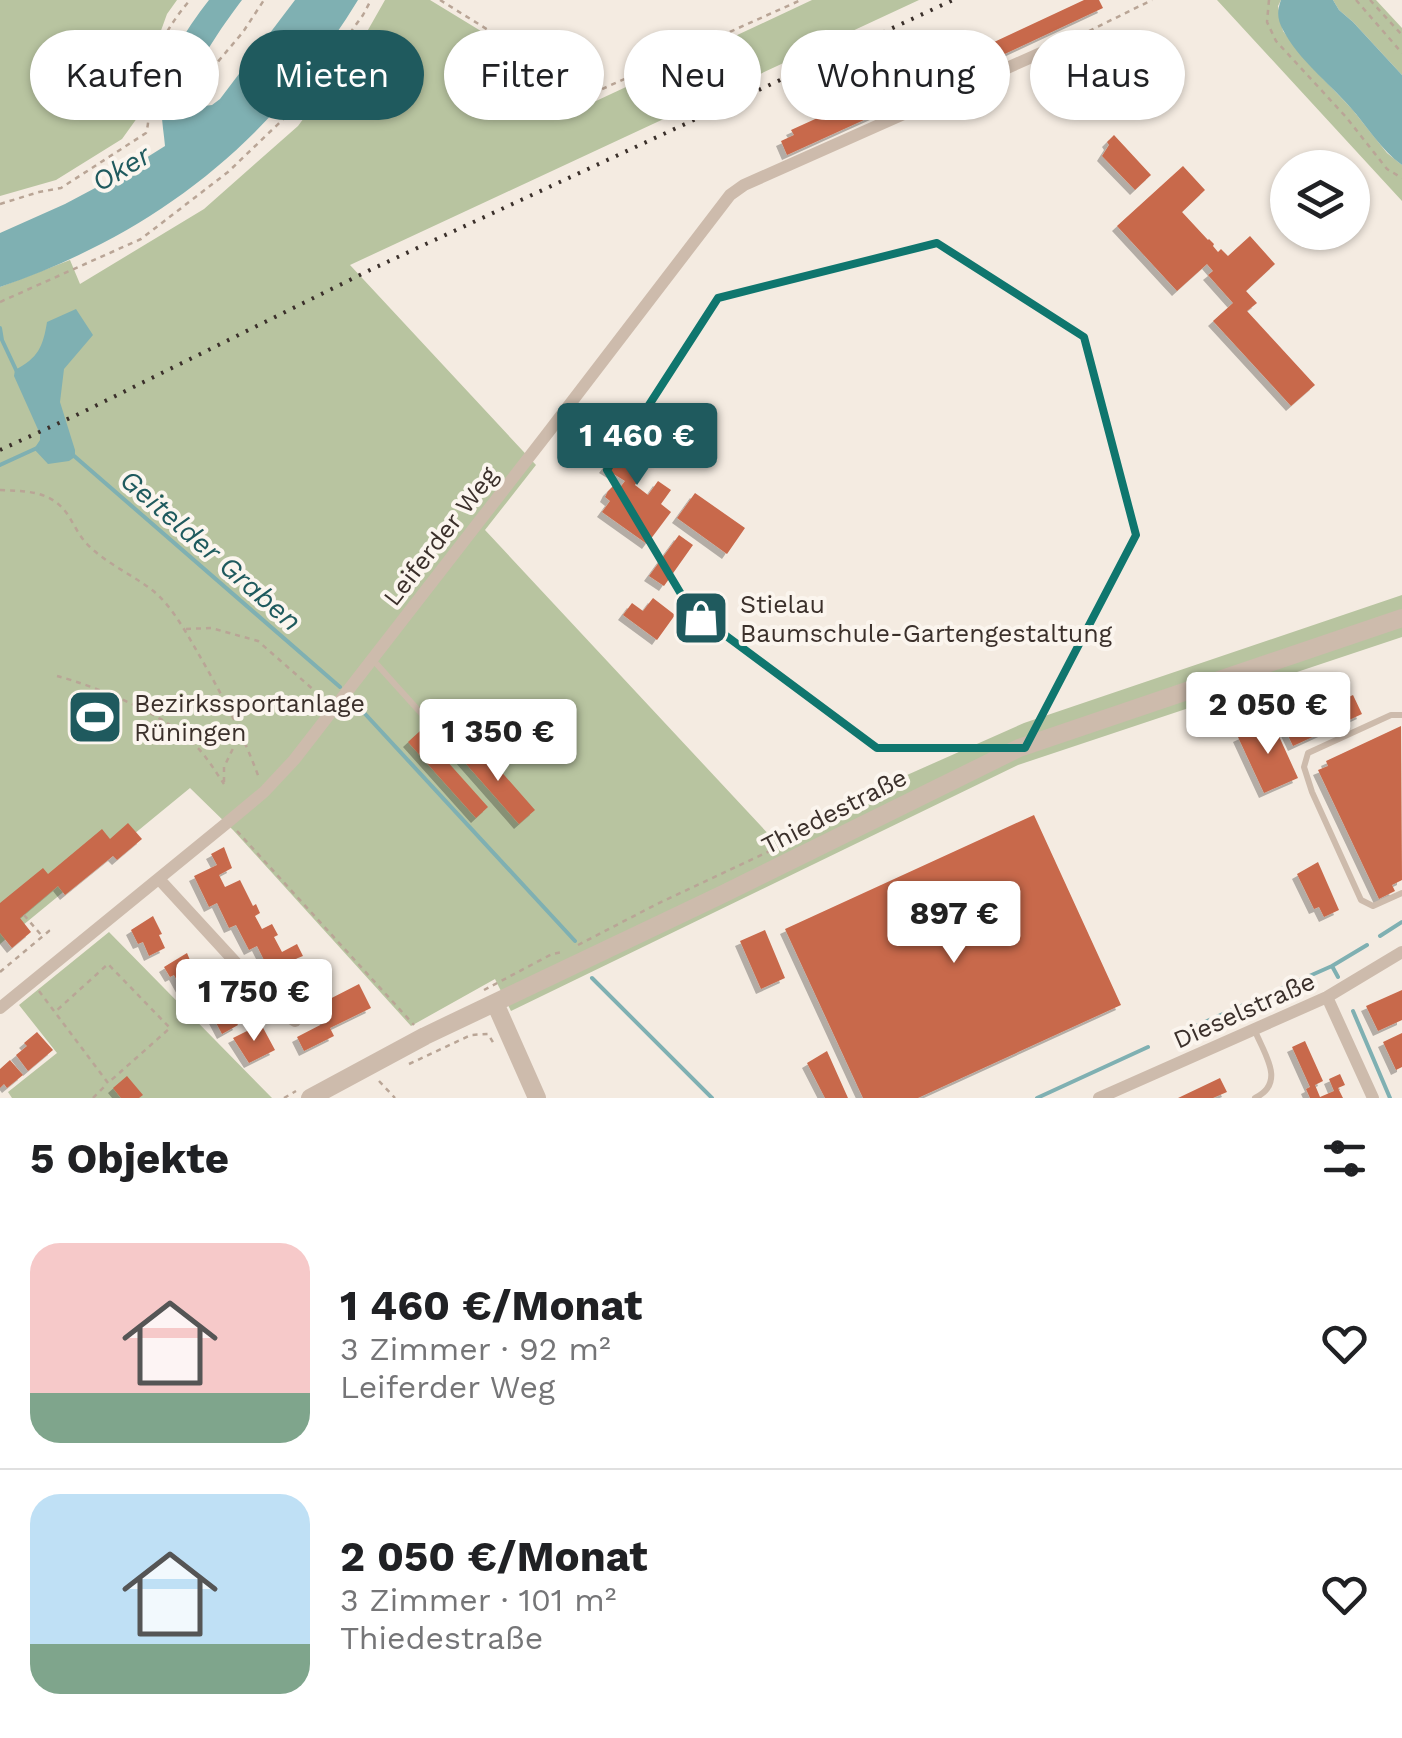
<!DOCTYPE html>
<html lang="de">
<head>
<meta charset="utf-8">
<style>
  :root { --surface:#fff; --page:#f6f6f6; --text:#202124; --muted:#757577; --line:#e0e0e0; --accent:#1f5a5e }
  body { margin:0; font-family:"Work Sans",sans-serif; background:var(--page); color:var(--text); height:100vh; display:flex; flex-direction:column; font-size:38px; white-space:nowrap }
  * { box-sizing:border-box; margin:0 }
  p { font-size:32px; color:var(--muted) }
  .icon { flex:none; width:55px; height:55px; fill:none; stroke:currentColor; stroke-width:2; stroke-linecap:round; stroke-linejoin:round }
  .map { position:relative; height:1098px; overflow:hidden }
  .sheet { display:flex; flex-direction:column; background:var(--surface); flex:1 }
  .sheet>* { flex:none }
  .guide { position:absolute; left:30px; top:30px; width:1342px; height:90px; display:flex; gap:20px }
  .controls { position:absolute; left:1270px; top:150px; display:grid; gap:20px }
  .controls a { display:grid; place-items:center; width:100px; height:100px; border-radius:50%; background:var(--surface); box-shadow:0 2px 8px #0004; font-size:50px }
  .price { position:absolute; translate:-50% -85px; padding:0 22px; border-radius:10px; background:#fff; color:#222; font-size:32px; line-height:65px; filter:drop-shadow(0 2px 5px #0008) }
  .price::after { content:''; position:absolute; left:50%; top:60px; width:30px; height:22px; margin-left:-15px; background:inherit; clip-path:polygon(0 0,100% 0,50% 100%) }
  .price.on { background:var(--accent); color:#fff }
  ul { padding:0; list-style:none }
  li { display:flex; align-items:center; gap:30px; height:250px; padding:0 30px }
  li+li { border-top:2px solid var(--line) }
  li span { display:grid; place-items:center; flex:none; width:280px; height:200px; border-radius:30px; color:#555 }
  li>.icon { margin-inline-start:auto }
  span .icon { width:120px; height:120px; fill:#fffc; stroke-width:1 }
  li b { font-size:42px }
  h2 { display:flex; justify-content:space-between; align-items:center; height:120px; padding:0 30px; font-size:42px }
  .chip { padding:0 35px; border-radius:45px; background:var(--surface); box-shadow:0 2px 8px #0004; font-size:35px; line-height:90px }
  .chip.on { background:var(--accent); color:#fff }
  .map>svg:first-child { display:block }
</style>
</head>
<body>
<div class="map">
<svg width="1402" height="1098" viewBox="0 0 1402 1098">
  <defs>
    <filter id="shadow"><feDropShadow dx="-5" dy="5" stdDeviation="0" flood-color="#0004"/></filter>
  </defs>
  <rect width="100%" height="100%" fill="#f4ebe1"/>
  <path fill="#b8c4a0" d="M0,0h177l-10,14 -17,47 -10,53 -18,25 -66,41 -56,16z
    M385,0h45l166,101 216,-101h107l-569,265 186,200 -51,65 289,310 133,-65 117,-52 378,-128v42l-384,128 -507,246 -16,-32 -84,47 -178,-196 -43,-42 -190,156v-657l70,-27 10,24 124,-75 94,-83 66,-89z
    M1217,0h64l-3,6 5,25 24,31 45,47 35,44 15,12v36z
    M1333,0h43l26,28v47l-49,-53 -14,-12z
    M109,932l163,166h-260l-4,-6 49,-39 -38,-48z"/>
  <path fill="#7fb0b2" d="M209,0h33c-13,17 -48,65 -49,85 -1,9 5,15 11,21l8,-1 8,-6 75,-99h63c-87,142 -201,233 -358,287v-54l65,-29 49,-26 51,-32c-1,-13 -4,-27 -3,-39 1,-42 22,-75 47,-107z
    M1281,0h52l6,10 14,12 49,53v90c-21,-15 -35,-39 -52,-58 -22,-25 -52,-48 -67,-77 -6,-11 -6,-19 -2,-30z
    M76,309l17,26 -29,34 -4,33 15,48v7l-6,4 -21,3 -14,-15 6,-9v-6l-26,-58 1,-6c23,-12 28,-23 32,-48z"/>
  <g fill="none" stroke-linecap="round" stroke-linejoin="round">
    <path stroke="#7fb0b2" stroke-width="4" d="M0,328l2,12 16,34
      M73,455l267,232
      M0,465l37,-17
      M355,703l220,238
      M1380,936l22,-14
      M1332,966l6,11
      M592,978l120,120
      M1353,1011l37,87
      M1189,1029l143,-63 35,-21
      M1037,1098l111,-51"/>
  </g>
  <path fill="#c8694b" filter="url(#shadow)" d="M1084,0h15l4,8 -152,71 -6,-14z
    M912,75l9,19 -134,61 -6,-14 13,-6 -3,-5z
    M1114,135l37,40 -16,15 -33,-34 7,-11 -2,-3z
    M1183,166l22,24 -23,22 26,28 1,-1 5,5 -1,2 5,6 3,-3 7,7 22,-20 25,28 -29,27 11,12 -10,8 68,74 -24,21 -78,-85 20,-18 -25,-28 5,-4 -6,-7 -30,27 -60,-65z
    M633,423l9,6 4,-6 16,11 -14,21 6,4 -19,26 13,10 10,-14 13,9 -10,14 10,8 -24,32 -45,-32 8,-11 -5,-4 3,-6 5,-5 5,4 7,-9 -21,-13 7,-9 7,5 17,-24 -9,-6z
    M695,493l50,35 -18,26 -50,-36z
    M679,535l14,10 -29,41 -15,-10z
    M653,598l22,17 -18,25 -34,-25 9,-12 11,8z
    M1353,695l9,19 -69,32 -9,-19z
    M1272,721l26,57 -34,15 -26,-56z
    M1401,726l1,154 -10,5 3,6 -16,8 -61,-129 10,-4 -2,-5z
    M420,731l68,76 -12,11 -68,-76z
    M476,743l59,67 -16,14 -59,-67z
    M1034,815l87,190 -203,93h-55l-78,-169z
    M128,823l14,16 -25,21 -4,-4 -48,39 -7,-9 -38,32 11,14 -19,16 -12,-15v-30l43,-35 5,6 54,-45 8,10z
    M224,847l8,21 -13,7 6,12 15,-7 13,26 3,-2 4,9 -5,3 7,13 10,-5 6,11 -4,2 8,15 15,-8 6,12 -10,4 10,19 19,-9 8,14 -30,15 -5,-9 -5,2 -12,-23 -8,3 -13,-26 -8,4 -13,-25 -7,3 -12,-25 -8,4 -15,-31 23,-11 -6,-11z
    M1318,862l21,48 -15,7 -5,-10 -5,2 -17,-35z
    M153,916l9,18 -3,1 6,13 -16,8 -6,-14 -5,2 -7,-14z
    M765,930l20,48 -24,11 -21,-48z
    M187,953l13,31 -16,9 -10,-18 -4,2 -6,-10z
    M359,984l12,24 -41,20 4,8 -30,15 -7,-14 29,-15 -8,-17z
    M1402,990v30l-24,11 -12,-25z
    M226,997l5,9 -3,1 10,18 -16,9 -10,-19 -5,3 -5,-12 15,-8 1,3z
    M261,1024l14,26 -26,13 -16,-25z
    M37,1032l16,18 -25,21 -12,-16 11,-9 -3,-3z
    M1402,1033v34l-6,3 -13,-28z
    M1305,1041l18,40 -8,4 5,12 14,-6 -5,-12 11,-5 5,11 -7,3 5,10h-33l-4,-9 4,-2 -18,-40z
    M827,1051l21,47h-23l-18,-35z
    M10,1060l13,15 -16,13 -3,-4 -4,4v-19z
    M127,1076l16,19 -4,3h-18l-8,-10z
    M1220,1078l7,14 -14,6h-35z"/>
  <g fill="none" stroke-linecap="round" stroke-linejoin="round">
    <path stroke="#b9a596" stroke-width="2.5" stroke-dasharray="5 5" stroke-linecap="butt" d="M440,0l151,94 210,-94
      M1269,0l-2,22 9,19 70,76 41,52 15,9
      M1356,0l46,53
      M1370,0l32,35
      M1089,31l63,-31
      M207,89l9,-25 27,-32 21,-32
      M0,204l39,-12 22,-4 85,-55c4,-13 2,-26 2,-40 2,-36 19,-66 42,-93
      M0,302l141,-63 87,-67 70,-67 65,-90 8,-15
      M0,490c27,1 52,1 68,25 7,11 12,23 22,32 21,20 50,31 69,49 16,16 28,38 39,57 23,40 45,81 61,125
      M186,629l25,-1 47,13 66,58
      M57,676c41,11 110,39 139,70 11,11 19,25 28,38
      M224,782v-15l16,-33
      M237,831l177,194
      M24,915l18,21
      M578,945l79,-41 202,-95
      M0,972l49,-41 -2,-2
      M484,990l68,-36 10,-2
      M39,991l69,92 62,-55 -62,-64 -53,48
      M409,1064l62,-29 17,-1 6,10
      M379,1081l16,17
      M93,1098l13,-13
      M284,1098l12,-7"/>
    <path stroke="#cdbbac" stroke-width="6" d="M373,660l75,83
      M1402,715h-11l-83,38 -4,14 8,25 49,108 12,6 29,-13
      M1255,1031c10,24 31,52 0,67"/>
    <path stroke="#cdbbac" stroke-width="12" d="M159,879l123,134 13,8
      M1327,997l46,101
      M0,1008l228,-186 36,-30 30,-32 253,-326 183,-239 14,-10 335,-149
      M1099,1098l228,-101 75,-45"/>
    <path stroke="#cdbbac" stroke-width="18" d="M495,1003l42,95
      M310,1098l115,-62 298,-142 296,-146 383,-130"/>
    <path stroke="#3b302b" stroke-width="4" stroke-dasharray="2.5 8" stroke-linecap="butt" d="M0,450l83,-38 289,-143 581,-269"/>
  </g>
  <path fill="none" stroke="#0f766e" stroke-width="8" stroke-linejoin="round" d="M937,243l147,94 52,198 -111,213h-148l-187,-139 -83,-139 111,-172z"/>
  <defs>
    <g id="shop-square" transform="scale(2.875)"><rect x="-9" y="-9" width="18" height="18" rx="4" fill="#1f5a5e" stroke="#fbf5ee"/><path d="M-5-2.5h2.3a2.7 3.5 0 0 1 5.4 0H5L5.5 6h-11ZM-1.5-2.5h3a1.5 2.3 0 0 0-3 0Z" fill="#fff"/></g>
    <g id="stadium-square" transform="scale(2.875)"><rect x="-9" y="-9" width="18" height="18" rx="4" fill="#1f5a5e" stroke="#fbf5ee"/><path d="M0-5a6.5 5 0 1 0 0 10a6.5 5 0 1 0 0-10ZM-3.5-1.8h7v3.6h-7Z" fill="#fff"/></g>
  </defs>
  <g fill-rule="evenodd">
    <use href="#shop-square" x="701" y="618"/>
    <use href="#stadium-square" x="95" y="717"/>
  </g>
  <g text-anchor="middle" stroke-width="8" stroke-linejoin="round" paint-order="stroke">
    <g font-size="25" fill="#3b302b" stroke="#fbf5ee">
      <text transform="translate(440 536) rotate(-52)" y="9">Leiferder Weg</text>
      <text transform="translate(834 811) rotate(-27)" y="9">Thiedestraße</text>
      <text transform="translate(1244 1010) rotate(-24)" y="9">Dieselstraße</text>
    </g>
    <g font-size="25" fill="#3b302b" stroke="#fbf5ee" text-anchor="start">
      <text x="740" y="613">Stielau<tspan x="740" dy="29">Baumschule-Gartengestaltung</tspan></text>
      <text x="134" y="712">Bezirkssportanlage<tspan x="134" dy="29">Rüningen</tspan></text>
    </g>
    <g font-size="28" font-style="italic" fill="#1f5a5e" stroke="#fbf5ee">
      <text transform="translate(121 168) rotate(-31)" y="10">Oker</text>
      <text transform="translate(211 550) rotate(41)" y="10">Geitelder Graben</text>
    </g>
  </g>
</svg>
<div class="controls">
<a><svg class="icon" aria-label="layers" viewBox="0 0 24 24"><path d="M12 4l9 5-9 5-9-5zM3 14l9 5 9-5"/></svg></a>
</div>
<b class="price on" style="left:637px;top:488px">1 460 €</b>
<b class="price" style="left:1268px;top:757px">2 050 €</b>
<b class="price" style="left:498px;top:784px">1 350 €</b>
<b class="price" style="left:954px;top:966px">897 €</b>
<b class="price" style="left:254px;top:1044px">1 750 €</b>
<div class="guide">
<a class="chip">Kaufen</a>
<a class="chip on">Mieten</a>
<a class="chip">Filter</a>
<a class="chip">Neu</a>
<a class="chip">Wohnung</a>
<a class="chip">Haus</a>
</div>
</div>
<section class="sheet">
<h2>5 Objekte<svg class="icon" aria-label="filters" viewBox="0 0 24 24"><path d="M4 7h16M4 17h16"/><circle cx="9" cy="7" r="2"/><circle cx="15" cy="17" r="2"/></svg></h2>
<ul>
<li><span style="background:linear-gradient(#f6c9c9 75%,#7fa58c 0)"><svg class="icon" aria-label="home" viewBox="0 0 24 24"><path d="M3 11l9-7 9 7M6 9v11h12V9"/></svg></span><div><b>1 460 €/Monat</b><p>3 Zimmer · 92 m²</p><p>Leiferder Weg</p></div><svg class="icon" aria-label="heart" viewBox="0 0 24 24"><path d="M12 20l-8-8c-3-5 5-10 8-4 3-6 11-1 8 4z"/></svg></li>
<li><span style="background:linear-gradient(#bfe0f5 75%,#7fa58c 0)"><svg class="icon" aria-label="home" viewBox="0 0 24 24"><path d="M3 11l9-7 9 7M6 9v11h12V9"/></svg></span><div><b>2 050 €/Monat</b><p>3 Zimmer · 101 m²</p><p>Thiedestraße</p></div><svg class="icon" aria-label="heart" viewBox="0 0 24 24"><path d="M12 20l-8-8c-3-5 5-10 8-4 3-6 11-1 8 4z"/></svg></li>
</ul>
</section>
</body>
</html>
